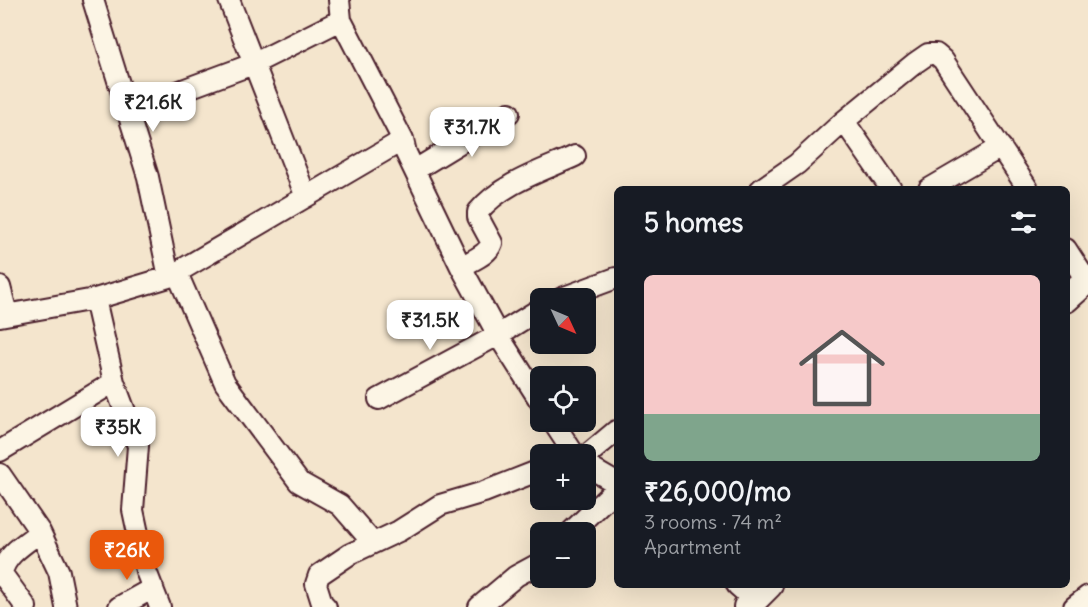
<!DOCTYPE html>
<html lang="en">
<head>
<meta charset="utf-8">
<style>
  :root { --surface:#171b24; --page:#242831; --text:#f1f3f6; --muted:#9ea1a6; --line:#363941; --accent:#ea580c }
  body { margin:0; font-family:Delius,sans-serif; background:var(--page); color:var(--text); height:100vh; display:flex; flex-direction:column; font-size:22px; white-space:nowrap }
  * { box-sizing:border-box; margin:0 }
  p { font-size:20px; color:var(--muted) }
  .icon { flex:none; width:33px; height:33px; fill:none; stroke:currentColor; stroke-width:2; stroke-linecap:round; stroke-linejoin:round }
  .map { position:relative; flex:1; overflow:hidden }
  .drawer { position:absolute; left:614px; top:186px; width:456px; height:402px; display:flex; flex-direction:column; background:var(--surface); border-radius:9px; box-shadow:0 6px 24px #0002 }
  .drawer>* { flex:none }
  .needle { width:39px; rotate:134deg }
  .controls { position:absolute; left:530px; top:288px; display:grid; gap:12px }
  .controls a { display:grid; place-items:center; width:66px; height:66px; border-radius:9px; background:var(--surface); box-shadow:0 6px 24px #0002; font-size:30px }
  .price { position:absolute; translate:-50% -51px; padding:0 14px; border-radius:12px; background:#fff; color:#222; font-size:20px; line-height:39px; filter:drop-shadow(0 2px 3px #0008) }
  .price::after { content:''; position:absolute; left:50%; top:36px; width:18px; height:14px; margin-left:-9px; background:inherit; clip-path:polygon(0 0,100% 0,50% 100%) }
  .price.current { background:var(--accent); color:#fff }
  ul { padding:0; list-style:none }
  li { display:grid; align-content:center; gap:12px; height:318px; padding:0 30px }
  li+li { border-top:2px solid var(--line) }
  li span { display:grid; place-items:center; height:186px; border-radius:9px; color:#555 }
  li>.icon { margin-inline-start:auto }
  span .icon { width:108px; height:108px; fill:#fffc; stroke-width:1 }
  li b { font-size:26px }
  h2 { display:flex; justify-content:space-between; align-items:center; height:72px; padding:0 30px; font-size:26px }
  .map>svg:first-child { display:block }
</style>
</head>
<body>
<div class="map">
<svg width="1088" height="607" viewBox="0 0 1088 607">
  <rect width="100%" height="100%" fill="#f4e5cd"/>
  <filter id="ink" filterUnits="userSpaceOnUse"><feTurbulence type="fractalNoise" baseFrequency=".0167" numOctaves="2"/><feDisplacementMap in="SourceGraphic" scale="12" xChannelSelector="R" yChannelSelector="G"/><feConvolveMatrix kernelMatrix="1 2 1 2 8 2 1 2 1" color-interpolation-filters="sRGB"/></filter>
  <g filter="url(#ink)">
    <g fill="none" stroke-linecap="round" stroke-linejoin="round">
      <g stroke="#4a1f2b" stroke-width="24">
        <path id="minor" d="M93,0l55,177 21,100
          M229,0l77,197
          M339,0l2,20 62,120 3,13 55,114 37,68 42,66
          M126,111l127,-47 88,-44
          M844,121l47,68
          M415,170l94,-57
          M761,189l36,-25 47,-43 71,-58 13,-9h8l7,6 85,129
          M929,189l72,-42
          M1066,249l22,34
          M461,267c11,-7 27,-12 31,-24l-14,-26v-5c24,-29 64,-41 97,-56
          M177,273l48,110 74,99 41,23 33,38
          M0,287l7,27
          M562,298l54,-20
          M95,299l19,83 24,64 -5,64 13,61 14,36
          M0,316l95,-17 74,-22 234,-137
          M379,399l119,-64 42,-26
          M553,422l21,32
          M0,451l114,-69
          M585,457l31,-26
          M585,465l31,18
          M0,474l40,58 19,40 7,35
          M571,532l45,-43
          M737,585l17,15
          M26,607l-24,-33c2,-19 24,-31 38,-42
          M119,607l34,-19
          M326,607l-4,-4 -6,-19 3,-9 31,-21 49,-23 41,-26 44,-13 56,-22
          M479,607l37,-31 24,-13
          M1074,607l14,-11"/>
      </g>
      <g stroke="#4a1f2b" stroke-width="30">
        <path id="tertiary" d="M1066,299l22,-20
          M747,607l22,-22"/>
      </g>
      <use href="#minor" stroke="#fcf5e5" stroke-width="20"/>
      <use href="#tertiary" stroke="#fcf5e5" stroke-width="26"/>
    </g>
  </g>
</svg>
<div class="controls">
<a><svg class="needle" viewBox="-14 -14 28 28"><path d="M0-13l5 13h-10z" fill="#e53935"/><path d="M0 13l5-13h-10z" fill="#9ea1a6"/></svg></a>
<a><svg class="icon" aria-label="locate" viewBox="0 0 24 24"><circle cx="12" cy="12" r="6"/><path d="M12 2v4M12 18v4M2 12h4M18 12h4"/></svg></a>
<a>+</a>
<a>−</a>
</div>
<b class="price" style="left:153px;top:133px">₹21.6K</b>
<b class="price" style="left:472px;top:158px">₹31.7K</b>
<b class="price" style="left:430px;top:351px">₹31.5K</b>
<b class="price" style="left:118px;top:458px">₹35K</b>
<b class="price current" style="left:127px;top:581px">₹26K</b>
<section class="drawer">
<h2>5 homes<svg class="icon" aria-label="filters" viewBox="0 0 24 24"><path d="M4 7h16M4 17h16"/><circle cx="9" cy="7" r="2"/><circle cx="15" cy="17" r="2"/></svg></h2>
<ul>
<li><span style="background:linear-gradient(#f6c9c9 75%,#7fa58c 0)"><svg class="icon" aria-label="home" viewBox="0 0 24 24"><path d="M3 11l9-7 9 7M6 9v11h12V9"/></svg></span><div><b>₹26,000/mo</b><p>3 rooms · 74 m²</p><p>Apartment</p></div></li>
</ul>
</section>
</div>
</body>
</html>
